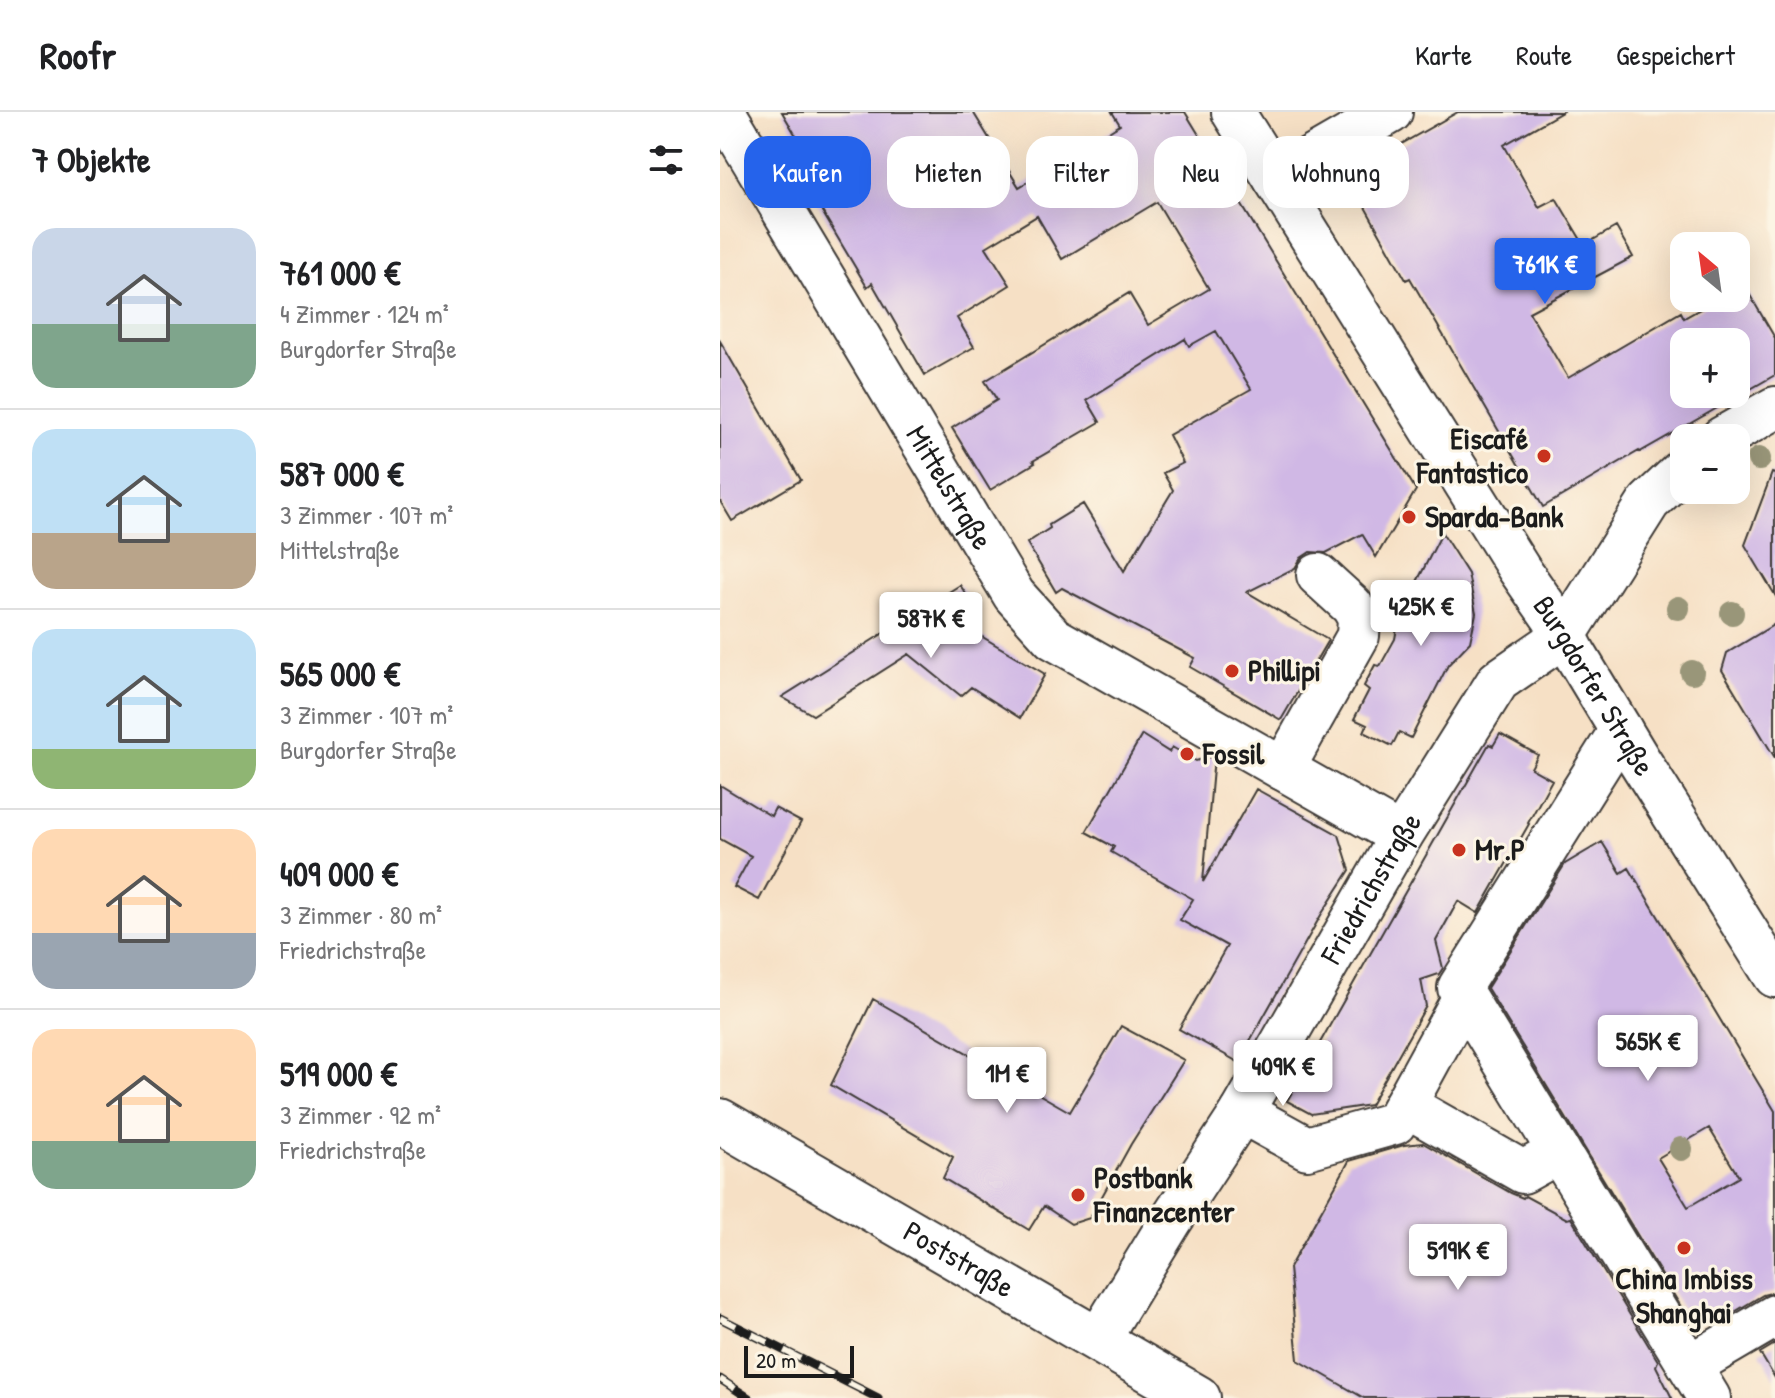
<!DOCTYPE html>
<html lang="de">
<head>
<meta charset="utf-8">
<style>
  :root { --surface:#fff; --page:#f2f2f2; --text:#202124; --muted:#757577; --line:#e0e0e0; --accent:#2563eb }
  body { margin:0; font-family:"Patrick Hand",sans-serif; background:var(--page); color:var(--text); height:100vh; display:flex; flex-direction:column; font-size:30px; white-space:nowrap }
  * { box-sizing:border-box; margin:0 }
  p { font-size:26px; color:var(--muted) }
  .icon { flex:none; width:44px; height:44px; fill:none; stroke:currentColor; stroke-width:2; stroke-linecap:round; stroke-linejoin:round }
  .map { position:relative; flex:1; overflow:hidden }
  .panel { display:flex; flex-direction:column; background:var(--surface); width:720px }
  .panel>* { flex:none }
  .hud { position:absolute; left:24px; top:24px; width:760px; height:72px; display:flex; gap:16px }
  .needle { width:52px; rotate:331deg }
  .buttons { position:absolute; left:950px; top:120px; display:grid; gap:16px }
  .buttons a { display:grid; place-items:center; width:80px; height:80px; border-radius:16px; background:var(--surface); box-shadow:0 8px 32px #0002; font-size:40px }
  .scale { position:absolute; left:24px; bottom:20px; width:110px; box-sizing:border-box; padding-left:8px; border:4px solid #1c1c1c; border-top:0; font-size:22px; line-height:28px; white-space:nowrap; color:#1c1c1c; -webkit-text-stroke:6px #fcf5e5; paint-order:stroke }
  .price { position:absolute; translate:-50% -68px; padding:0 18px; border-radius:8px; background:#fff; color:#222; font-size:26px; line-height:52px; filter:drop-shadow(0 2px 4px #0008) }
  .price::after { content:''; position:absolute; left:50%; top:48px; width:24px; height:18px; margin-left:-12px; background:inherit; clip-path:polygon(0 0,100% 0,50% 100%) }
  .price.on { background:var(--accent); color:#fff }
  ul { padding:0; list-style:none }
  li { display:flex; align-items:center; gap:24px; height:200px; padding:0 32px }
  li+li { border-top:2px solid var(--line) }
  li span { display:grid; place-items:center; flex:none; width:224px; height:160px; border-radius:24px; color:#555 }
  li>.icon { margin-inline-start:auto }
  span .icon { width:96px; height:96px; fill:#fffc; stroke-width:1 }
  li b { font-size:34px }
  h2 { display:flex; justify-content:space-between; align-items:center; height:96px; padding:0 32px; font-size:34px }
  .pill { padding:0 28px; border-radius:24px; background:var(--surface); box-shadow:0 8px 32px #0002; font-size:28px; line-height:72px }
  .pill.on { background:var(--accent); color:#fff }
  header { display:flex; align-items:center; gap:48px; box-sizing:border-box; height:112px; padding:0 40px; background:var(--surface); border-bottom:2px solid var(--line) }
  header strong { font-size:38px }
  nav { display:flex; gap:44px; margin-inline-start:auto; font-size:28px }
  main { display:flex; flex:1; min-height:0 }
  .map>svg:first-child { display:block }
</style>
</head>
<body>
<header>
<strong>Roofr</strong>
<nav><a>Karte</a><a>Route</a><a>Gespeichert</a></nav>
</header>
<main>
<section class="panel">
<h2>7 Objekte<svg class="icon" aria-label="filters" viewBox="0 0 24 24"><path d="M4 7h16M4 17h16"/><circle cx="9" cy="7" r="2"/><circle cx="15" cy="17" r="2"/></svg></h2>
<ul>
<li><span style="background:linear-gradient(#c9d6e8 60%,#7fa58c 0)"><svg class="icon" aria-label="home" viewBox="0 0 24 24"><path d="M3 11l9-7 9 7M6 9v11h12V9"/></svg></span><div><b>761 000 €</b><p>4 Zimmer · 124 m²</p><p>Burgdorfer Straße</p></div></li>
<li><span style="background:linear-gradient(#bfe0f5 65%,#b9a48a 0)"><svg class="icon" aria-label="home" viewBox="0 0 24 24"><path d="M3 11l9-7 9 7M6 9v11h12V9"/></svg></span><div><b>587 000 €</b><p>3 Zimmer · 107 m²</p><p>Mittelstraße</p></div></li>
<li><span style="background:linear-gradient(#bfe0f5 75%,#8fb573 0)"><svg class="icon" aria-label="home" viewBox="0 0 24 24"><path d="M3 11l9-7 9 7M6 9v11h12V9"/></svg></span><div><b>565 000 €</b><p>3 Zimmer · 107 m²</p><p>Burgdorfer Straße</p></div></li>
<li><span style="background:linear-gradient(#ffd9b3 65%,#9aa5b1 0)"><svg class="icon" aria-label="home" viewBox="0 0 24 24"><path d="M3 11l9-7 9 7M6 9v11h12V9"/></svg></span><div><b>409 000 €</b><p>3 Zimmer · 80 m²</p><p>Friedrichstraße</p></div></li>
<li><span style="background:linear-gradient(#ffd9b3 70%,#7fa58c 0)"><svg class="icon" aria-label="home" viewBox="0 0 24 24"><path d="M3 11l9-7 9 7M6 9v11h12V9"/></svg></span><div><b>519 000 €</b><p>3 Zimmer · 92 m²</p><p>Friedrichstraße</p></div></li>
</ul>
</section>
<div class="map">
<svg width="1055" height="1286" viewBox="0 0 1055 1286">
  <rect width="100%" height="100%" fill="#fcf5e5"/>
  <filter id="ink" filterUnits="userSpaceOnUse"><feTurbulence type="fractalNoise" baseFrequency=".0125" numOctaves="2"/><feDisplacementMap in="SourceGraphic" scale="16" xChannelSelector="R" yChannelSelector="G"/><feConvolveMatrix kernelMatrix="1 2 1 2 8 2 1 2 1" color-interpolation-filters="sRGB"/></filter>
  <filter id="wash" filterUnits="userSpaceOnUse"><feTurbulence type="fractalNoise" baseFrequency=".006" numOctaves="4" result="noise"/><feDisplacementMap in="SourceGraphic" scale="32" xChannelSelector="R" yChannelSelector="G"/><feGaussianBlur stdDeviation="1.8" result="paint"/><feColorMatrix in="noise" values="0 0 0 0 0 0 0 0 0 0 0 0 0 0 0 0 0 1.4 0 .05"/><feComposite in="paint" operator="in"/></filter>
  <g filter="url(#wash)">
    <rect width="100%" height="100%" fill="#f6e0c5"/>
    <g id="blocks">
      <path fill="#d0b8e5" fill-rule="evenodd" d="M62,0h191l46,75 101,-62 -8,-13h73l231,378 -40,67 -14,-23 -36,19 -16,-1 -9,6 -6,10 -48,24 81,48 -47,80 -91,-53 5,-9 -133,-70 -6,4 -29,-49 23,-15 -1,-3 34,-21 41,67 49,-81 -10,-17 20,-10 -14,-28 82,-46 -35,-58 -27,15 -4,-7 -98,61 13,22 -67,39 2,2 -45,27 -38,-62 45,-28 -12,-19 144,-88 19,32 61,-36 -52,-87 -95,57 -25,-43 -51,31 24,38 -53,33 17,29 -49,28 -53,-92 -5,4 -66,-111 14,-8z
        M738,0h104l-58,33 35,62 17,-9 28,47 32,-18 17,30 -104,55 39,66 113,-66 3,6 36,-20h16v-9l8,-4 31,53v37l-135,77 -1,-1 -96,56 -133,-229 -4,2 -59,-105zM964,230h52v52h-52z
        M0,229l81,139 -69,41 -12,-20z
        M1052,361l3,1v121l-30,-50z
        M722,421l26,41 8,39 -6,29 -22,23 -37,73 -12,-6 -7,14 -28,-14 3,-7 -13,-6 15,-29 -5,-4 11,-21 5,1 15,-27 3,-16 11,-13 -4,-5z
        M240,473l17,26 -18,12 86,51 -25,44 -49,-31 -10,9 -52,-42 -96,61 -31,-18z
        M1055,512v134l-53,-88 5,-17z
        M780,622l38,21 -7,13 21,12 -24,43 1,1 -51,89 -20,-12 -22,40 7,27 -4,6 -18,6 5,26 -56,99 -59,9 -24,-13 202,-357 4,2z
        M422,623l27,17 3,-5 24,14 16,-5 2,1 -11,125 53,-93 83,46 11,35 -29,45 -83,147 -59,-33 48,-83 -47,-26 13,-21 -82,-47 3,-5 -28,-15z
        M0,673l51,31 4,-8 26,14 -42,78 -25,-13 17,-31 -31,-17z
        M882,730l19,31 8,-5 146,243v181l-12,3 -42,25 -38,-10 -196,-322 78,-124zM989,1016l30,49 -51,30 -30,-49z
        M153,887l197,113 51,-86 63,34 -53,84 -41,74 -19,6 -27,-18 -15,24 -86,-52 10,-21 -122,-72z
        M703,1031l88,50 12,5 2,-2 42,23 4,-1 87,143 -2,5 16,32h-308l-66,-38 -9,-92 49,-87 11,-20 55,-16z
        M1055,1232v34l-15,-25z"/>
    </g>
  </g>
  <g filter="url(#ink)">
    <use href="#blocks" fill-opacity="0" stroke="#3d3935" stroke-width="2"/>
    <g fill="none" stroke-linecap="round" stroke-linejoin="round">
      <g stroke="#3d3935" stroke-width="46">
        <g id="minor">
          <path id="s1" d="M4,0l290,483 39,43 348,198"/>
          <path id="s2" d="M513,0l286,457 46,66 10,19 64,106 136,216"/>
          <path d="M555,67l116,-67"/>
          <path d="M1002,326l53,-30"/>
          <path d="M901,618l-162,258 250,410"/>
          <path d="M563,657l75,-133 1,-18 -7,-12 -34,-31"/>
          <path d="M685,993l118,67 36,-20"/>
          <path d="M522,1000l65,36 88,-25 69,-126"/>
          <path id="s3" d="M378,1228l72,-118 72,-110 159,-276 97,-155 67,-46 84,-133 35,-33"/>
          <path d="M970,1254l85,-50"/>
        </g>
      </g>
      <g stroke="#3d3935" stroke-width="48">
        <g id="major">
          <path id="s4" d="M0,1009l478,277"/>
        </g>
      </g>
      <use href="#minor" stroke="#fff" stroke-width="42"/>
      <use href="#major" stroke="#fff" stroke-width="44"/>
      <g stroke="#1c1c1c" stroke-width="9">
        <path id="rail" d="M0,1206l158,80
          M0,1267l29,19"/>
      </g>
      <use href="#rail" stroke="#fcf5e5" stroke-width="6" stroke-dasharray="18" stroke-linecap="butt"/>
    </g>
    <g fill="#999679">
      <circle cx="1039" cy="347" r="12"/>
      <circle cx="958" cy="496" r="12"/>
      <circle cx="1012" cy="501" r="12"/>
      <circle cx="972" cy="560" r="12"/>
      <circle cx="961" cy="1037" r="12"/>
    </g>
  </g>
  <g fill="#c8321e" stroke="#fcf5e5" stroke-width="3">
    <circle cx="824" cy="344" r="8"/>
    <circle cx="689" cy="405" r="8"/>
    <circle cx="512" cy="559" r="8"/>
    <circle cx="467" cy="642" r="8"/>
    <circle cx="739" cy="738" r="8"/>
    <circle cx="358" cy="1083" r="8"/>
    <circle cx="964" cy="1136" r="8"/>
  </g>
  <g text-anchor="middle" stroke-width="6" stroke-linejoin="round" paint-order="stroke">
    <g font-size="30" font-weight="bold" fill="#1c1c1c" stroke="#fcf5e5" text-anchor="start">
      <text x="808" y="337" text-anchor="end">Eiscafé<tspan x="808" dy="34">Fantastico</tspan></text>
      <text x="705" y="415">Sparda-Bank</text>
      <text x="528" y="569">Phillipi</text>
      <text x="483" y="652">Fossil</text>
      <text x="755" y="748">Mr.P</text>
      <text x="374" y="1076">Postbank<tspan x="374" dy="34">Finanzcenter</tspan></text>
      <text x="964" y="1177" text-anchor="middle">China Imbiss<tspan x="964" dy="34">Shanghai</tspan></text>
    </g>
    <g font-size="30" fill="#1c1c1c" stroke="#fcf5e5">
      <text dy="10" stroke="none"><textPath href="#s1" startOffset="438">Mittelstraße</textPath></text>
      <text dy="10" stroke="none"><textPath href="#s2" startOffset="678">Burgdorfer Straße</textPath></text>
      <text dy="10" stroke="none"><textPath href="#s3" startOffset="528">Friedrichstraße</textPath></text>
      <text dy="10" stroke="none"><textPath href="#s4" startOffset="276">Poststraße</textPath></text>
    </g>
  </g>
</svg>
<div class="buttons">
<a><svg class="needle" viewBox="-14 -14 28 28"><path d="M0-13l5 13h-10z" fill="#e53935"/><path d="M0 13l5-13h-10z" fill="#757577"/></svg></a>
<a>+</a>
<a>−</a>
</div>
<div class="scale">20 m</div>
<b class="price on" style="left:825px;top:194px">761K €</b>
<b class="price" style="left:701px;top:536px">425K €</b>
<b class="price" style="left:211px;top:548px">587K €</b>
<b class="price" style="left:928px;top:971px">565K €</b>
<b class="price" style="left:563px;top:996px">409K €</b>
<b class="price" style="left:287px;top:1003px">1M €</b>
<b class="price" style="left:738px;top:1180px">519K €</b>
<div class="hud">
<a class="pill on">Kaufen</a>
<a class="pill">Mieten</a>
<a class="pill">Filter</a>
<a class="pill">Neu</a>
<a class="pill">Wohnung</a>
</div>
</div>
</main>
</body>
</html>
